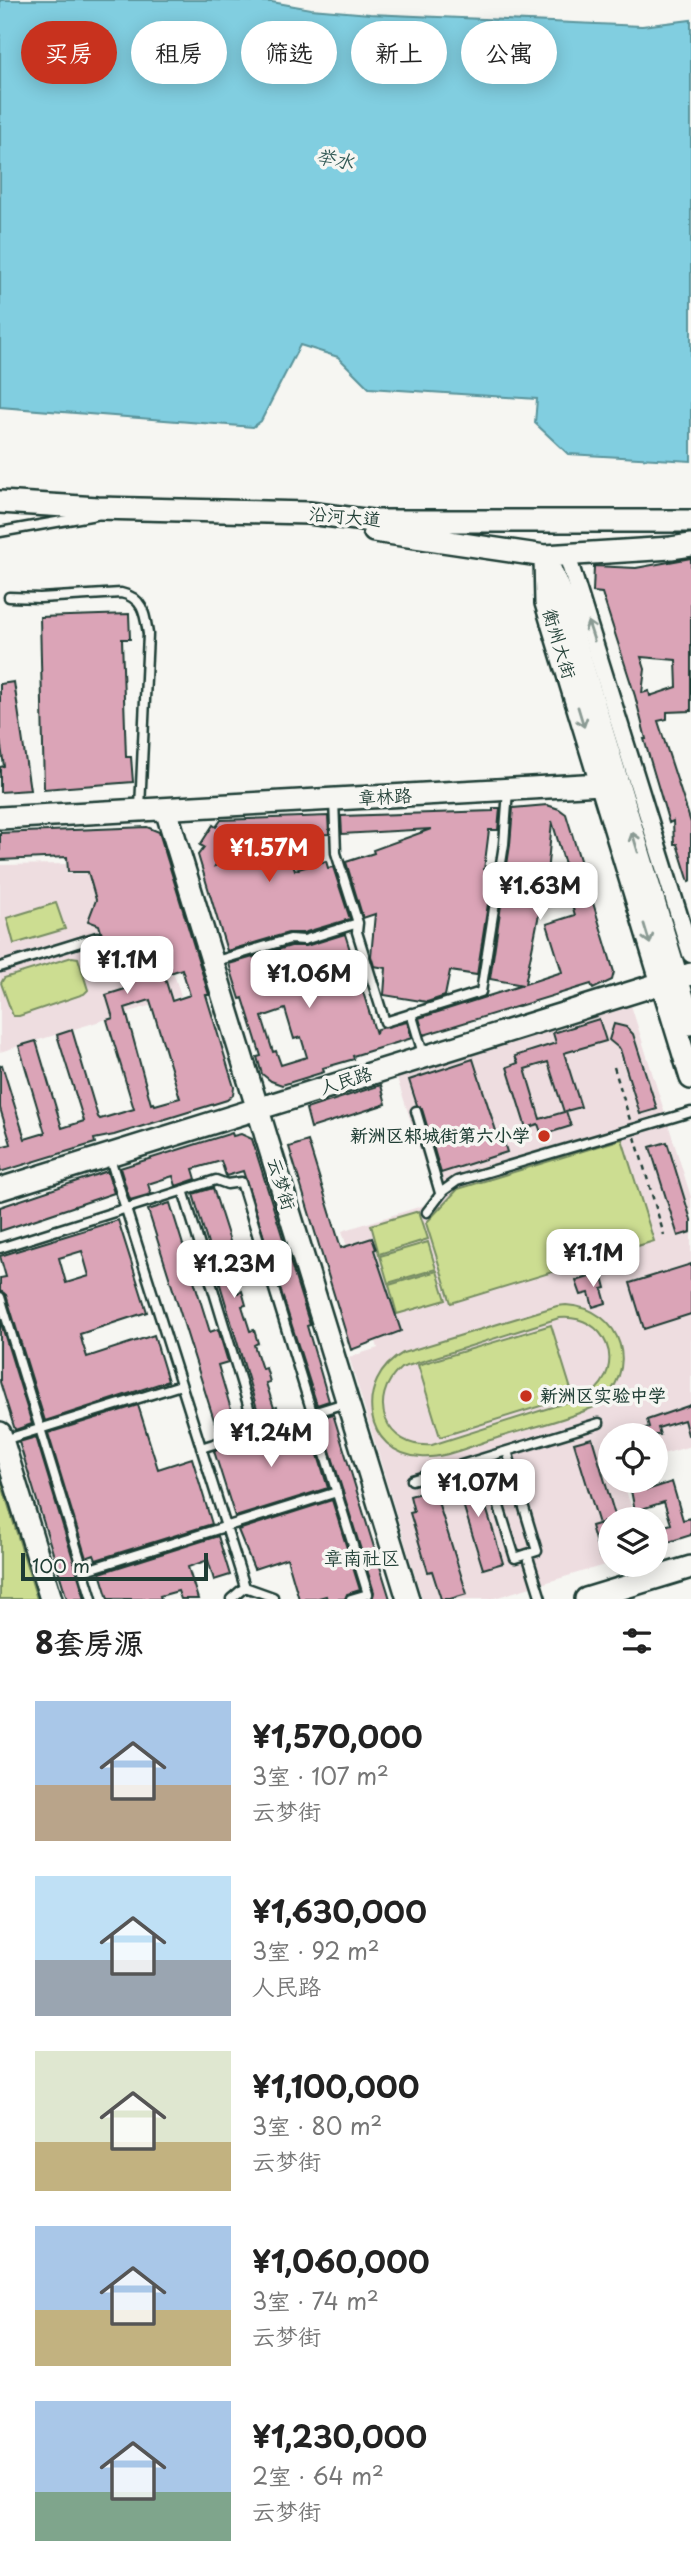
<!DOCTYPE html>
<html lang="zh">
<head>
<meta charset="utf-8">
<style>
  :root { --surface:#fff; --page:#f2f2f2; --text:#222; --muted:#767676; --accent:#c8321e }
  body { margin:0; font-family:"Playpen Sans","LXGW WenKai TC",sans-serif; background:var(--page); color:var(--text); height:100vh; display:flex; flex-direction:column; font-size:26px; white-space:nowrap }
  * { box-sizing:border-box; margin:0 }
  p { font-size:23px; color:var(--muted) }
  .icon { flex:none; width:38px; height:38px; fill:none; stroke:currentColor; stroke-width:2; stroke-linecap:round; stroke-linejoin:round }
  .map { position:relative; height:1599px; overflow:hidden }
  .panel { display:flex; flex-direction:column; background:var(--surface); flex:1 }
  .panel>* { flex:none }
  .banner { position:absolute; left:21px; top:21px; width:649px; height:63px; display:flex; gap:14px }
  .buttons { position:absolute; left:598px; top:1423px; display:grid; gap:14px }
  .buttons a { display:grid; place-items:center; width:70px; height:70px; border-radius:50%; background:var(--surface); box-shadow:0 4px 18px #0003; font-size:35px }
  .scale { position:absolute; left:21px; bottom:18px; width:187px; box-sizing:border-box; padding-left:7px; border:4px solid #1f3d34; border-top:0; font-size:19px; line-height:24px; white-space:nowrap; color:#1f3d34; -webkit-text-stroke:5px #f6f6f2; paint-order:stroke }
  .price { position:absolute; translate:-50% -60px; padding:0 16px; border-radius:14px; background:#fff; color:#222; font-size:23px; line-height:46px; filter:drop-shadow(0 2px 4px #0008) }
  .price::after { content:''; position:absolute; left:50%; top:42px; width:21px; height:16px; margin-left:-10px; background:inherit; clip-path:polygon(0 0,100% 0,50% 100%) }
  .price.current { background:var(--accent); color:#fff }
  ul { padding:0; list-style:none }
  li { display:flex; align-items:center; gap:21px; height:175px; padding:0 35px }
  li span { display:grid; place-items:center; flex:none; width:196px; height:140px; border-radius:0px; color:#555 }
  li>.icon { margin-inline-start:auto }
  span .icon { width:84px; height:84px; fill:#fffc; stroke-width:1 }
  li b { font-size:30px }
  h2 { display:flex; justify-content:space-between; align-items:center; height:84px; padding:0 35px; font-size:30px }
  .pill { padding:0 24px; border-radius:32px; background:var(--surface); box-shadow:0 4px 18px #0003; font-size:24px; line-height:63px }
  .pill.current { background:var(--accent); color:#fff }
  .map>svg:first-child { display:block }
</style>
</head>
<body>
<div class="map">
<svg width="691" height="1599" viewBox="0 0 691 1599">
  <rect width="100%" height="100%" fill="#f6f6f2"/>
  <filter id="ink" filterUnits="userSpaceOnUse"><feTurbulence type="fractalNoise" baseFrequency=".0143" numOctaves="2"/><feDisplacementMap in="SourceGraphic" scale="14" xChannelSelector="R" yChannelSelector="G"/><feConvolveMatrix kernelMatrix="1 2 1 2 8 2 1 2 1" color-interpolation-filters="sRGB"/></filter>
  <g filter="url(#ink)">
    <path fill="#eedde0" d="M66,864l1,10 47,-1 34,109 26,-8 7,22 -181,56v-187z
      M630,1002l61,195v249l-35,10v-21h-45v45l12,1 12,38h-24v44l-120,36h-69l-73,-242 29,-9 -36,-117 83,-26 9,-11 -37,-116z"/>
    <path fill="#ccdd91" stroke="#768d62" stroke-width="2" fill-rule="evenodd" d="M56,903l9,26 -51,15 -7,-26z
      M72,957l6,1 10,32 -4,4 -65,22h-6l-12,-33 3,-5z
      M622,1139l32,102 -203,62 -25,-80 32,-34z
      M419,1211l9,28 -49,15 -8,-29z
      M428,1242l8,27 -48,14 -8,-27z
      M437,1271l9,29 -49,14 -8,-29z
      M566,1305c57,3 76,67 30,101 -31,15 -69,22 -102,33 -22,6 -49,20 -73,18 -58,-3 -67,-77 -18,-104l154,-47zM559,1318c47,-5 69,48 31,77l-158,50c-47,4 -66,-47 -31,-77z
      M551,1325l22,71 -133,41 -22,-72z
      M0,1478l37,121h-37z"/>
    <path fill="#81cee0" stroke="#5a949b" stroke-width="2" d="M0,0h210l62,2 39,7 59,5 272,12 49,-6v441l-123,-7 -33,-31 2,-24 -168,-11 -31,-31 -38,-12 -39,76 -8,6 -253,-20z"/>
    <path fill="#dba4b7" stroke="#1f3d34" stroke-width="2" fill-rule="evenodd" d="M691,558v153l-24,1v7l-9,2 33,102v58l-2,1 -12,-38h-3l-1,-23 -4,2 -25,-84h2l-11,-43 -33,-103 -9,-1 1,-26 42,2zM641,657l35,3 1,27 -27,9 -1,-5 -7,2 3,-24z
      M129,614l1,25h-8l4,118h5l2,25 -89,7 -4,-172z
      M14,682l16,108 -30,2v-25l4,-1 -4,-26v-56z
      M547,805l12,4 7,5 48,158 -2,8 -19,9 -2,-5 -167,51 -5,-17 104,-33 -33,-6 20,-134 3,-37zM552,821l25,83 -5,1 3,10 -28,9 15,48 -37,12 22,-110z
      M493,808h7l-2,22h-9l-5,40 9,2 -16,103 -27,-4 -5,25 -18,6 -43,-7 2,-27 -12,-2 -3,-10 4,-42 -12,4 -17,-56 28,-9 -1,-3 58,-21 -89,5 -1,-18 152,-5z
      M328,816l1,18 -96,3 -18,29 40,-13 3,11 32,-9 5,15 31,-9 2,7 5,-1 17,52 -47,14h-15l-61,18 -29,-96 6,-8 -4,-2 13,-20 3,2 5,-7z
      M147,827l12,5 50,163h-3l28,92 -1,8 -6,5 -113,35 -20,4 1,4 -95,29v-25l11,-3 -11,-36v-42l2,-1 23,74 20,-6 -26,-87 17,-5 26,87 22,-7 -27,-86 15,-5 26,87 2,2 34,-10 -27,-89 6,-2 -7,-23 19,-6 -10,-35 -5,7 -11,-36 -11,-4 8,-21 -8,-28h-20l-1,-15 -67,3v-27zM182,969l8,26 -18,6 -8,-26zM150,1000l30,98 -25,7 -1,-2 -3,1 -26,-96z
      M345,934l31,100 1,-5 30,-7 5,16 -59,18 1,3 -31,9 1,4 -42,13 -11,-4 -9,-7 -5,-17 4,-1 -18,-58 -3,1 -11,-35 62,-18h15zM285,1009l9,30 7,-2 6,20 -26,8 -5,-14 -3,1 -11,-35z
      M599,1019l7,22 -42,12 17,54 -15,4 5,15 -29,9 -4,-11 -12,4 -19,-61 11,-4 -3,-7 41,-13 -3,-10zM548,1062l16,50 -24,7 -15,-50z
      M614,1024l12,3 7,7 24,75 -17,5 -20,-65 -11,-9z
      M473,1059l25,78 4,-1 5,16 -66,21 -19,-64 -5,-4 -8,-25z
      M381,1085l5,19 -75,24 -5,-19z
      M232,1133l1,3 8,-2 11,5 58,186 -3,1 22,75 -12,4 -74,-234 -17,5 -5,-15 -28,8 3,10 -20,7 -3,-10 -25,8 3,10 -21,6 -10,-32z
      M308,1141l33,107 31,-10 4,11 -2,1 27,81 -50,19 -62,-203z
      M667,1142l24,78v12l-13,4 -28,-89z
      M107,1171l7,22 -114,38v-24z
      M213,1188l21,66 -4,1 4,11 -4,2 8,25 4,-2 4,14 -4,1 8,25 4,-1 4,13 -4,2 8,24 4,-1 4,14 -4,1 8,25 3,-1 3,9 -19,6 -68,-228z
      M170,1203l40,129 8,-3 10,33 -10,3 19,65 -18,6 -71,-226z
      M118,1220l29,92 -67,22 3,11 4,12 67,-22 14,46 -123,40 -39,-126 -6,-4v-13l6,-1 -6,-21zM82,1251l7,25 -23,7 -7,-25z
      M691,1264v50l-47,15 -14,-46z
      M602,1273l4,15 -4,1 4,14 -13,4 -4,-14 -8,2 -5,-14z
      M0,1320l32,104 -17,6 -15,-48z
      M138,1405l20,64 34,-11 20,66 -116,36 -2,-5 -8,3 -38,-125z
      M691,1405v30h-3l-4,-15 -26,8 2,7h-30v-2l19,-6 -2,-7z
      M333,1414l57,185h-18l2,-7 -54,-174z
      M308,1422l20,66 -93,29 -21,-66z
      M36,1437l41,135 8,27h-18l-48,-157z
      M592,1438l24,81 -17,5 -25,-81z
      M474,1468l29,95 -20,6 -29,-94z
      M629,1480h15l3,10 25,-8 11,38 8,-2v17l-35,11v-17l15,-5 -7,-22 -29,9z
      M434,1489l33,105 -17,5h-9l-9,-28 -4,1 -18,-59 4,-1 -4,-16z
      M332,1500l28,90 -13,4 -2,5h-18l-1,-3 -11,3h-16l-12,-41 -33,11 -16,-39z
      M608,1521l3,10v23l-11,4 -9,-32z
      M218,1536l12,39 -16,5 -6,-20 -20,7 10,32h-17l-3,-8 -18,5 1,3h-53l-8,-26z"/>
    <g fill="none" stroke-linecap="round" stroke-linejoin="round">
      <g stroke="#1f3d34" stroke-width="13">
        <path id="lane" d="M0,532l96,-17
          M9,597l31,1 81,-5c23,5 24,22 27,41l-8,174
          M358,923l-1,9 28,90 96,-30 23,-148 4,-54
          M213,962l77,-23 14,1 54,-17 -22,-70 -2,-53
          M0,967l97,-30
          M411,1013l13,44
          M416,1111l24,82
          M109,1155l136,432
          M183,1190l73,241
          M427,1212l16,-21 14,-10 234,-69
          M0,1248l216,-68 11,4 14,-2 127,412 -17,5
          M0,1297l92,302
          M4,1440l177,-55
          M201,1448l147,-46
          M484,1458l31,100 22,-7 -30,-100
          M412,1480l187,-57
          M527,1554l14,45
          M83,1571l254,-79
          M231,1599l14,-12 28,10v2"/>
      </g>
      <g stroke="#1f3d34" stroke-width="21">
        <path id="street" d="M567,555l124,399"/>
      </g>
      <g stroke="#1f3d34" stroke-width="26">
        <path id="secondary" d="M0,502l98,6 211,5 63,8h319
          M374,531l171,25 126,-8 20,-3
          M545,556l1,47 145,475
          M551,571l11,27 129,426
          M166,810l242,789
          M0,818l601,-34
          M0,1189l691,-215
          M0,1433l51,166
          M586,1599l105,-32"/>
      </g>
      <path stroke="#1f3d34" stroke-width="2.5" stroke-dasharray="5 5" stroke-linecap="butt" d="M614,1067l16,53
        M635,1137l29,98"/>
      <use href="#lane" stroke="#f6f6f2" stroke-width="8"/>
      <use href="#street" stroke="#f6f6f2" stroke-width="16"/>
      <use href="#secondary" stroke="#f6f6f2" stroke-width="21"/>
    </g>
    <defs><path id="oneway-shaft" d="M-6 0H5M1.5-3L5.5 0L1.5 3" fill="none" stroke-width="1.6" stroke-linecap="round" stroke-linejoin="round" transform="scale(1.75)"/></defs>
    <g stroke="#8a9a93">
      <use href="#oneway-shaft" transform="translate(591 631) rotate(-108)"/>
      <use href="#oneway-shaft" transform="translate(581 717) rotate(73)"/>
      <use href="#oneway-shaft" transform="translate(635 842) rotate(-107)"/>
      <use href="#oneway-shaft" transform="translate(647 934) rotate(73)"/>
    </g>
  </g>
  <g fill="#c8321e" stroke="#f6f6f2" stroke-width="2.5">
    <circle cx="544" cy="1136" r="7"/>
    <circle cx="526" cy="1396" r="7"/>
  </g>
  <g text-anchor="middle" stroke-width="7" stroke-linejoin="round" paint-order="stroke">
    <g font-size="18" fill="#1f3d34" stroke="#f6f6f2">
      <text transform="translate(345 517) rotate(5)" y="6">沿河大道</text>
      <text transform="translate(559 644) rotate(73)" y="6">衡州大街</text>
      <text transform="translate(385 797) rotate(-3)" y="6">章林路</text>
      <text transform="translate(346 1081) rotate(-17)" y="6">人民路</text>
      <text transform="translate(281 1184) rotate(73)" y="6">云梦街</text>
    </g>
    <g font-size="18" font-weight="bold" fill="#1f3d34" stroke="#f6f6f2" text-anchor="end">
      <text x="530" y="1142">新洲区邾城街第六小学</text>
      <text x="540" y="1402" text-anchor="start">新洲区实验中学</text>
    </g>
    <g font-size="19" font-style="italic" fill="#335a56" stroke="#f6f6f2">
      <text transform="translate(335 159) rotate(10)" y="7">举水</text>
    </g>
    <g font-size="19" fill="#1f3d34" stroke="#f6f6f2">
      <text x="362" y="1565">章南社区</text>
    </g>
  </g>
</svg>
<div class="buttons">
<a><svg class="icon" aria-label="locate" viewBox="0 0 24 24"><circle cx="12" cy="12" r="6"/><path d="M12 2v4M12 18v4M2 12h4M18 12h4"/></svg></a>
<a><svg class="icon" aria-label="layers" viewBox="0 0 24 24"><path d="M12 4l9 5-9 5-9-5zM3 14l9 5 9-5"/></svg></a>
</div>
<div class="scale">100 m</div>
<b class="price current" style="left:269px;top:884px">¥1.57M</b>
<b class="price" style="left:540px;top:922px">¥1.63M</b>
<b class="price" style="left:127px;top:996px">¥1.1M</b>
<b class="price" style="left:309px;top:1010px">¥1.06M</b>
<b class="price" style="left:593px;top:1289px">¥1.1M</b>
<b class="price" style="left:234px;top:1300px">¥1.23M</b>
<b class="price" style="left:271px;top:1469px">¥1.24M</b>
<b class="price" style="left:478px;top:1519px">¥1.07M</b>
<div class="banner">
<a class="pill current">买房</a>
<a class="pill">租房</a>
<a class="pill">筛选</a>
<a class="pill">新上</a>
<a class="pill">公寓</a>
</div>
</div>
<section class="panel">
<h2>8套房源<svg class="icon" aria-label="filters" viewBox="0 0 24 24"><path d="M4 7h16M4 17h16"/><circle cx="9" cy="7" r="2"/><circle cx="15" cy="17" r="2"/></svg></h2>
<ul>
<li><span style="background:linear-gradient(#a9c7e8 60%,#b9a48a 0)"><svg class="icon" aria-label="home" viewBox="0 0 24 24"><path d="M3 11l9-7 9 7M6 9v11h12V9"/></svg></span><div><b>¥1,570,000</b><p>3室 · 107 m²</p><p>云梦街</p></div></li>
<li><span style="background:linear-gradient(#bfe0f5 60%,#9aa5b1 0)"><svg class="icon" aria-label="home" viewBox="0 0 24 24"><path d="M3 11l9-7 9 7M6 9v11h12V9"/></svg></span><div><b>¥1,630,000</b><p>3室 · 92 m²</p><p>人民路</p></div></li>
<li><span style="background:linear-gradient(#dfe7d0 65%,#c2b280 0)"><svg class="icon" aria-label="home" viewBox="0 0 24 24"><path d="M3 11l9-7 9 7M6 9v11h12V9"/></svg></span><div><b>¥1,100,000</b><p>3室 · 80 m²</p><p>云梦街</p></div></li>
<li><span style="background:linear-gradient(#a9c7e8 60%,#c2b280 0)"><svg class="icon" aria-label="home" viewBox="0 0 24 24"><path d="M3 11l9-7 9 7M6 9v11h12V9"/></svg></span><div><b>¥1,060,000</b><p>3室 · 74 m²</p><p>云梦街</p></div></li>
<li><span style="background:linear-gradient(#a9c7e8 65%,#7fa58c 0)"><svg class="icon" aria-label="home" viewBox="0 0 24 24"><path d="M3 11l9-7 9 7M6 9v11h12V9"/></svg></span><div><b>¥1,230,000</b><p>2室 · 64 m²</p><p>云梦街</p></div></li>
</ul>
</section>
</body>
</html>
